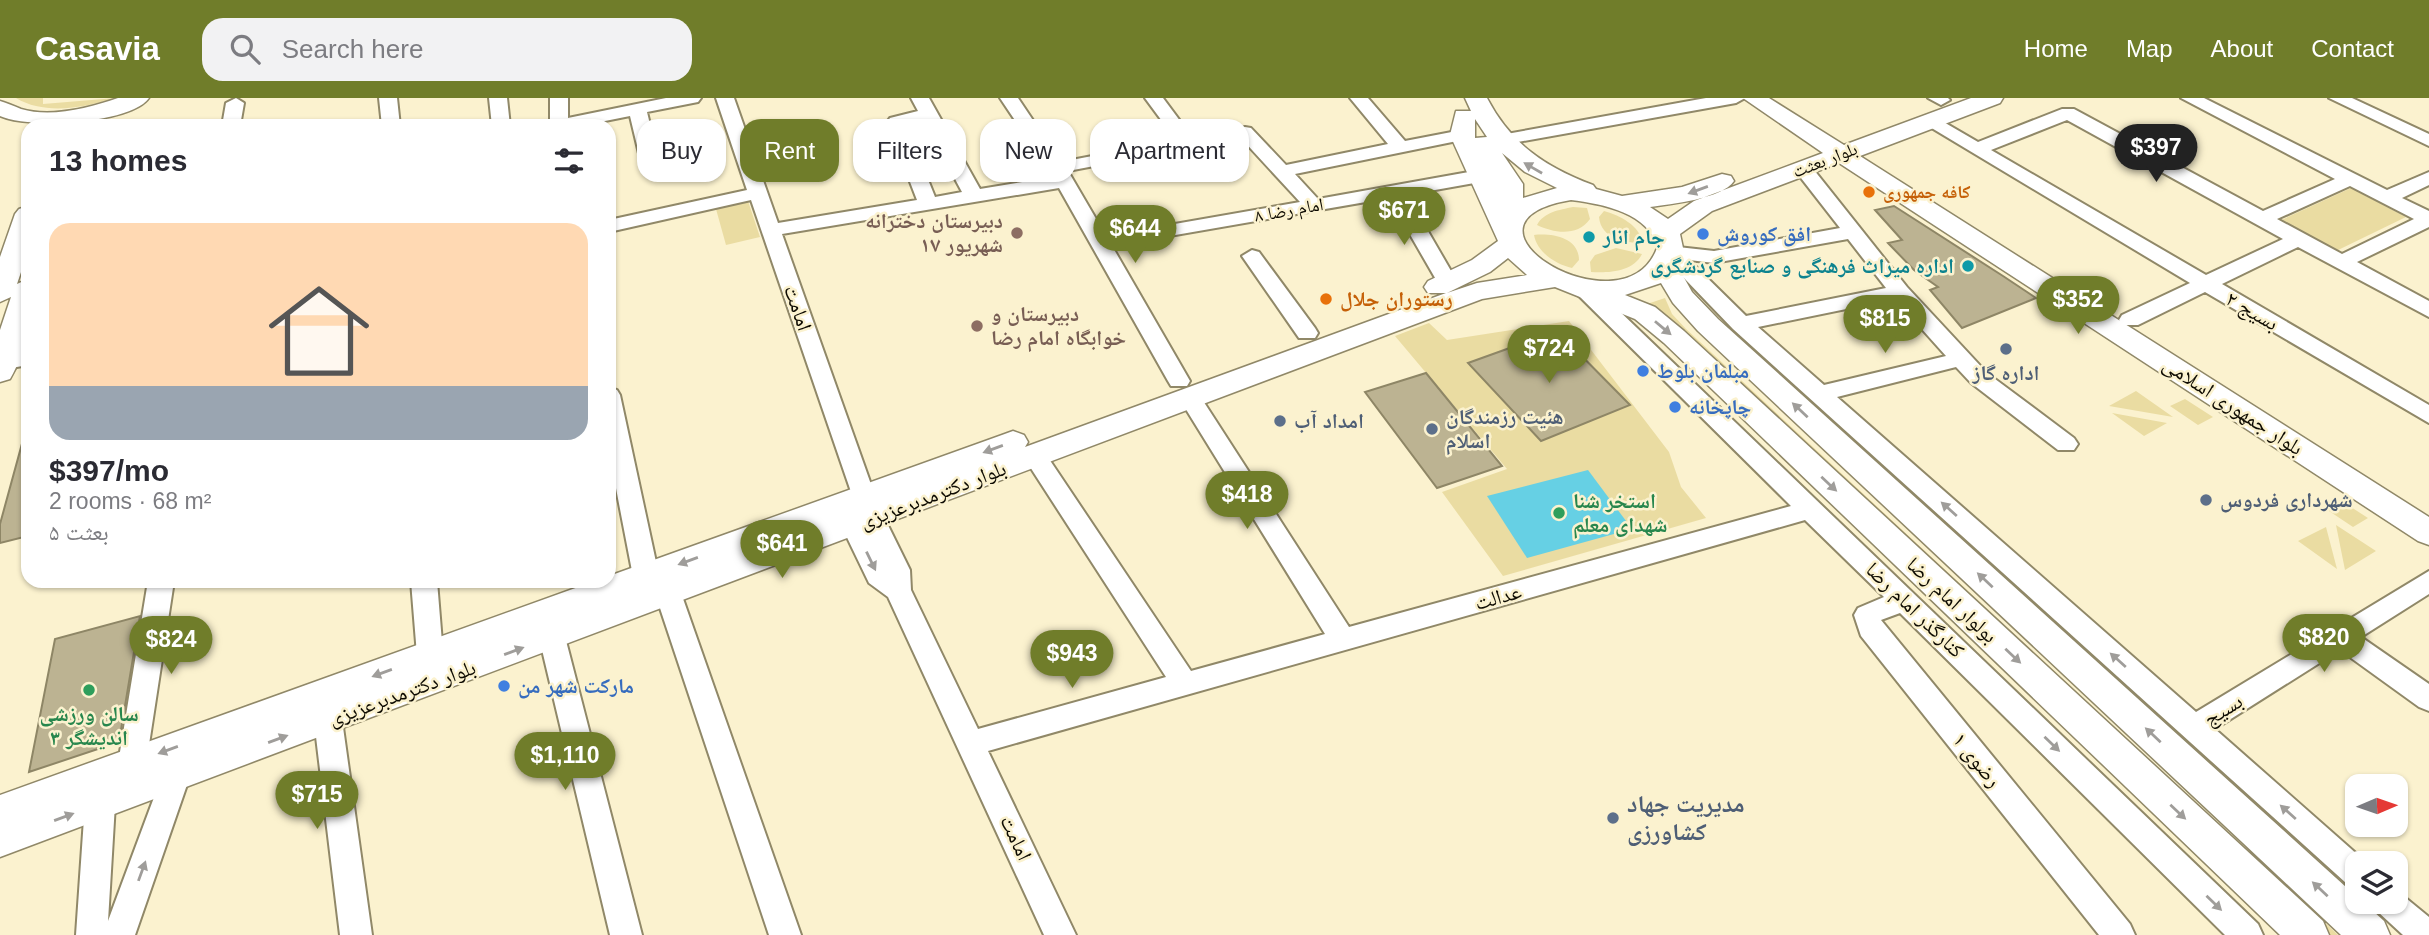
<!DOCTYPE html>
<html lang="en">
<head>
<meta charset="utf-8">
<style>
  :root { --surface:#fff; --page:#f2f2f3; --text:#2b2b33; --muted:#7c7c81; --accent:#707d2a }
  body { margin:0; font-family:Helvetica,"Noto Naskh Arabic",sans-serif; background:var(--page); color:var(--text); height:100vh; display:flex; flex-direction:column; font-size:26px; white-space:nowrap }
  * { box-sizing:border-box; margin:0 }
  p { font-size:23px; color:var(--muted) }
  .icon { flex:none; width:38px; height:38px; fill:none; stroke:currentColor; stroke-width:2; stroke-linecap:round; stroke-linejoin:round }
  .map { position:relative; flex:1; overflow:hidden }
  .drawer { position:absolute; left:21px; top:21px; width:595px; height:469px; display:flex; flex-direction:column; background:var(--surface); border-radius:21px; box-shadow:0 2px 5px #0004 }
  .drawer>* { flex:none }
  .banner { position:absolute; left:637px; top:21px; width:665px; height:63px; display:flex; gap:14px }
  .needle { width:46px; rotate:88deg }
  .fabs { position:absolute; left:2345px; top:676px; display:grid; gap:14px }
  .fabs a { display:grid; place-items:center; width:63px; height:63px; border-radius:14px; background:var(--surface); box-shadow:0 2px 5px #0004; font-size:35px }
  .price { position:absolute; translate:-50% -60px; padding:0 16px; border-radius:24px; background:var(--accent); color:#fff; font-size:23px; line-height:46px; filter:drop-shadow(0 2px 4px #0008) }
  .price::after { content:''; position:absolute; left:50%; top:42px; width:21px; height:16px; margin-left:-10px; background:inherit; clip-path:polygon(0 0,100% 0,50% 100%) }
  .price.on { background:#222; color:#fff }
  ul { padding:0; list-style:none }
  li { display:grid; align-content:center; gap:14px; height:371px; padding:0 28px }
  li span { display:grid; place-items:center; height:217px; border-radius:21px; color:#555 }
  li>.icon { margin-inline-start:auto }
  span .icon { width:126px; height:126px; fill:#fffc; stroke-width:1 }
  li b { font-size:30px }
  h2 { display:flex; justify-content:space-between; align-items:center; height:84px; padding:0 28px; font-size:30px }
  .tag { padding:0 24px; border-radius:21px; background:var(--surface); box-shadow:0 2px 5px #0004; font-size:24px; line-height:63px }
  .tag.on { background:var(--accent); color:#fff }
  header { display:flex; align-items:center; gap:42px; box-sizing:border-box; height:98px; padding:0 35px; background:var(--accent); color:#fff }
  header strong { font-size:33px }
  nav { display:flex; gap:38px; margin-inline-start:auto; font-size:24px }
  .search { width:490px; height:63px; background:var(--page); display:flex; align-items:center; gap:18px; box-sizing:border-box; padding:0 24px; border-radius:21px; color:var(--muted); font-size:26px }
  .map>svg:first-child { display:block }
</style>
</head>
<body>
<header>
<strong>Casavia</strong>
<div class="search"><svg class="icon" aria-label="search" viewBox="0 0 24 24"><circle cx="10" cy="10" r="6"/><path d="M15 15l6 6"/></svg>Search here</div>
<nav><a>Home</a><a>Map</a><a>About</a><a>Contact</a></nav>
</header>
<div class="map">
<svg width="2429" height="837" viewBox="0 0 2429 837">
  <rect width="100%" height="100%" fill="#fbf2cf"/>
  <path fill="#eadca2" d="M16,0h27v6l73,-6c-31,9 -70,18 -100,0z
    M2351,90l55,29 -72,35 -55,-31z
    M748,103l12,36 -34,8 -10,-36z
    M1573,109l14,1 3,11c-13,18 -36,14 -53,6 7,-13 22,-15 36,-18z
    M1604,113c17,5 35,14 39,32 -18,0 -42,-4 -44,-26z
    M1534,137c19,-2 45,3 45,25l-7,8c-17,-4 -35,-16 -38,-33z
    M1616,150l26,6c-9,18 -33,19 -51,18l-1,-10 5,-7z
    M1665,200l7,16 14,15 652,606h-16l-657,-619 -18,-12z
    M1569,223l100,131 12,35 25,31 -203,58 -61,-84 65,-23 -112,-133 34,-13 18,17z
    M2136,293l37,26 -64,-11z
    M2185,301l28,18 -15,8 -28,-19z
    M2112,315l55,10 -23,13z
    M2340,402l28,18 -15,9 -27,-18z
    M2336,427l40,26 -31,19z
    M2326,429l11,42 -39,-28z"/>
  <path fill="#66d0e4" d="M1588,372l44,59 -105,29 -40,-62z"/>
  <path fill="#bcb392" stroke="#8e8666" stroke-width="2" d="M1894,108l109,70 33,22 -74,30 -32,-38 8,-3 -24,-17 -26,-27 14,-3 -27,-30z
    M1557,233l73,74 -89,36 -73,-78z
    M1426,275l76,93 -65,22 -72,-96z
    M23,342l5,1v95l-28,7v-19z
    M140,518l-21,126 -90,30 26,-133z"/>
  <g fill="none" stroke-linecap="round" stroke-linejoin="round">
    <g stroke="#908868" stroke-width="4">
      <path id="minor" d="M236,0l8,5 -4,23h-18l4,-23z
        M379,0h18l3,28h-18z
        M489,0h18l3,28h-18z
        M550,0h18v20l98,-20h35l-3,4 -51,10 12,50 -9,6 -9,-6 -11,-46 -50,10h-36l6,-5z
        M716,0h18l44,125 139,-23 -30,-78 3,-4 28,-7 -7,-13h18l51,91 73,-12 -53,-79h18l43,64 115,-22 -31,-42h18l29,39 53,-10 6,1 35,37 102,-21 -38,-46h18l37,43 57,-11 9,5 -9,5 -167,34 23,25 162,-29 9,6 -9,6 -73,13 51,88 -10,6 -10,-6 -49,-85 -277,48 78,135 -3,5h-16l-3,-5 -109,-193 -277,46 97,273 31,63 1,20 67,139 188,-52 -143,-221 4,-6 8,-2 8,2 148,221 134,-37 -146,-236 3,-5h16l151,234 442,-121 -217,-215 -3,-5 10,-6 7,1 670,643 5,11h-38l-325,-322 -19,7 249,304 5,11h-36l-238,-299 -7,-21 4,-7 26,-11 -79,-77 -817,231 88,184h-32l-156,-338 -19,-14 -28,-58 3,-7h16l-109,-318 -142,32v-12l138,-30zM924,23l38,71 -27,5 -29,-72zM1241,40l59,64 -194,34 -38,-65z
        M1706,0h39l-9,5 -235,42 -9,-5 9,-5z
        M1928,0h20l2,2 -9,5z
        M2181,0h23l183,92 42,-18v13l-27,13 27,13v16l-72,35 72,39v16l-131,-70 -76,37 207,121v18l-224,-131 -67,33h-16l-3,-5 3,-5 68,-32 -270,-162 9,-5 6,1 43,25 84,-33h12l189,102 72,-32zM2067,22l216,119 -77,36 -215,-125zM2350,88l64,33 -72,35 -65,-35z
        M2329,0h23l77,36v12z
        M1803,65l7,2 97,122 80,86 87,65 4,6 -4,6h-16l-87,-67 -15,-16 -119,30 359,315 233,-141v23l-68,43 68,47v27l-10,-4 -79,-57 -125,79 152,134h-10v24l-11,-4 -613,-554 -74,-77 10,-6 45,5 126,-23 -46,-59zM1848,141l38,49 -140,28 -57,-56 25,3zM1895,201l51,57 -122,29 -66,-58z
        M1252,152l7,2 56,76 3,5 -3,5h-16l-57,-82z
        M28,253v14l-28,5v-12z
        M609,289l8,3 3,5 39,181 -4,7 -9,3 -9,-3 -4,-7 -24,-124z
        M148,483h26l-28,183 -4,9 -10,3 -10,-3 -4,-9z
        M411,483h26l6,74 -4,8 -9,3 -9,-3 -4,-8z
        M668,485l9,3 4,7 120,342h-32l-114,-342 4,-7z
        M552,528l9,3 4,8 77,298h-32l-71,-298 4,-8z
        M328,610l10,4 4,8 30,215h-32l-26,-215 4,-8z
        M176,665l10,4 4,9 -55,159h-59l9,-131 5,-9 10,-4 10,4 5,9 -7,117 54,-145 4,-9z
        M2396,792l33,27v18h-26l-26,-24 -4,-10h23z"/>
    </g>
    <g stroke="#908868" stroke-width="3">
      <path id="major" d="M118,0h31c-18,26 -121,31 -149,18v-15c7,2 14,5 21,8 30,9 68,-1 97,-11z
        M1465,0h22c24,46 58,69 106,87l3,4 26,7 60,-9 40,-13 9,2 3,5c-12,18 -63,23 -84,26l18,12 26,-18 129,-48 -80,-55h26l75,47 127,-47h32l-3,5 -140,53 569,361v28l-11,-4 -579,-378 -127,48 -32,23 3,14 -6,17 15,27 26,27 639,578v4h5l22,20 6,14h-49l-643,-604 -25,-28 -12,-20 -36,12 30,12 29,24 639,590 6,14h-49l-616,-592 -29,-24 -80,-32 -73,12 -1482,558v-62l595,-214h14v-5l393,-141 11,-4 11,4 4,7 -3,5 421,-154h-18l-4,-6 4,-6 44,-21 26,-19 -48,-106 6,-24h15zM1475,21l12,18 -12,1zM1502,55l23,19 32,16 -34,10v-14zM1571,102c32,4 79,13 86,48 -32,88 -222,-25 -86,-48zM1508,160l19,17 -50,8 -30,10 43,-21z
        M28,108v45l-11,33 11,-5c0,34 1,69 -18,100l-10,3v-52l11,-33 -11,5v-45l15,-43 4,-5z"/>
    </g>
    <use href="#minor" fill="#fff" fill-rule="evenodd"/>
    <use href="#major" fill="#fff" fill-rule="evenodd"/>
  </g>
  <defs><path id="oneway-solid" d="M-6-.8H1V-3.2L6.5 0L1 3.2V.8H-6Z" transform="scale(1.75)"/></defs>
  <g fill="#9f9d9a">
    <use href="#oneway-solid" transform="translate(1533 70) rotate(-150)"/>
    <use href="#oneway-solid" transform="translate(1698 92) rotate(160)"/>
    <use href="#oneway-solid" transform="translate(1663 230) rotate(40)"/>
    <use href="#oneway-solid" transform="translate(1800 312) rotate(-137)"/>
    <use href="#oneway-solid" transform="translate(993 351) rotate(160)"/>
    <use href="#oneway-solid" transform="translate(1829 386) rotate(43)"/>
    <use href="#oneway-solid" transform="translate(1949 411) rotate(-138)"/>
    <use href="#oneway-solid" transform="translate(688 463) rotate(160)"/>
    <use href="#oneway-solid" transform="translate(871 463) rotate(64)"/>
    <use href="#oneway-solid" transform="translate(1985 482) rotate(-137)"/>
    <use href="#oneway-solid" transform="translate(514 553) rotate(-20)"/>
    <use href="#oneway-solid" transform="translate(2013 558) rotate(43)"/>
    <use href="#oneway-solid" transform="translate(2118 562) rotate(-138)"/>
    <use href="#oneway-solid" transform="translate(382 575) rotate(160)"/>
    <use href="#oneway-solid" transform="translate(2153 637) rotate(-137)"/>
    <use href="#oneway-solid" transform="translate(278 641) rotate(-20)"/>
    <use href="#oneway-solid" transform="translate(2052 646) rotate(44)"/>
    <use href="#oneway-solid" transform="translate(168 652) rotate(160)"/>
    <use href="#oneway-solid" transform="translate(2178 714) rotate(43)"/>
    <use href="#oneway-solid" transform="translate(2288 714) rotate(-138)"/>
    <use href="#oneway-solid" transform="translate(64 719) rotate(-20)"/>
    <use href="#oneway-solid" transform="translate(142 773) rotate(-70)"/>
    <use href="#oneway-solid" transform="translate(2320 791) rotate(-137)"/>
    <use href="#oneway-solid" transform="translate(2214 805) rotate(44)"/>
  </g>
  <g fill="#e8710a" stroke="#fbf2cf" stroke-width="2.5">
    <circle cx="1869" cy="94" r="7"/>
    <circle cx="1326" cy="201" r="7"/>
  </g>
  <g fill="#8d6e63" stroke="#fbf2cf" stroke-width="2.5">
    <circle cx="1017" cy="135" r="7"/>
    <circle cx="977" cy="228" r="7"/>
  </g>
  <g fill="#3f7fe0" stroke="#fbf2cf" stroke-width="2.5">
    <circle cx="1703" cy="136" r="7"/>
    <circle cx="1643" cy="273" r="7"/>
    <circle cx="1675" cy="309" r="7"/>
    <circle cx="504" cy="588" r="7"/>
  </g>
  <g fill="#0f9aa8" stroke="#fbf2cf" stroke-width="2.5">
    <circle cx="1589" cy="139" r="7"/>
    <circle cx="1968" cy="168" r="7"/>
  </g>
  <g fill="#5c6f8a" stroke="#fbf2cf" stroke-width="2.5">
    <circle cx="2006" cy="251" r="7"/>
    <circle cx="1280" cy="323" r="7"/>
    <circle cx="1432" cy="331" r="7"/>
    <circle cx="2206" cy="402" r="7"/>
    <circle cx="1613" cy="720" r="7"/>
  </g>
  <g fill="#2e9e5b" stroke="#fbf2cf" stroke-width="2.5">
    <circle cx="1559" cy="415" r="7"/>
    <circle cx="89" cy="592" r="7"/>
  </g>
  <g text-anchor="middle" stroke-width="5" stroke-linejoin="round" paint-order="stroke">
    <g font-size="18" fill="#0e0b02" stroke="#fbf2cf">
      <text transform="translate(1825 62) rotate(-21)" y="6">بلوار بعثت</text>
      <text transform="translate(1289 112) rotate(-10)" y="6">امام رضا ۸</text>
    </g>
    <g font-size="18" font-weight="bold" fill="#c56008" stroke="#fbf2cf" text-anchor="start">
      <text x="1883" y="100">کافه جمهوری</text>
    </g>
    <g font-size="21" font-weight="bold" fill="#785e54" stroke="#fbf2cf" text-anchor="end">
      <text x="1003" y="130">دبیرستان دخترانه<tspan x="1003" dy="24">۱۷ شهریور</tspan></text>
      <text x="991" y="223" text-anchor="start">دبیرستان و<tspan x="991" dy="24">خوابگاه امام رضا</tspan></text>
    </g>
    <g font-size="21" font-weight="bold" fill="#366cbe" stroke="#fbf2cf" text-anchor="start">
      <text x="1717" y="143">افق کوروش</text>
      <text x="1657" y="280">مبلمان بلوط</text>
      <text x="1689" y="316">چاپخانه</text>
      <text x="518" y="595">مارکت شهر من</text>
    </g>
    <g font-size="21" font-weight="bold" fill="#0d838f" stroke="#fbf2cf" text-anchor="start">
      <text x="1603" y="146">جام انار</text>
      <text x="1954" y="175" text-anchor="end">اداره میراث فرهنگی و صنایع گردشگری</text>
    </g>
    <g font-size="21" font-weight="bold" fill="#c56008" stroke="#fbf2cf" text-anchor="start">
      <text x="1340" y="208">رستوران جلال</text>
    </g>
    <g font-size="21" fill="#0e0b02" stroke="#fbf2cf">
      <text transform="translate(798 210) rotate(71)" y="7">امامت</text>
      <text transform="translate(2252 213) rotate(30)" y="7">بسیج ۲</text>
      <text transform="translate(2233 308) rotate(33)" y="7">بلوار جمهوری اسلامی</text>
      <text transform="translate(933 397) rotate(-21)" y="7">بلوار دکترمدبرعزیزی</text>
      <text transform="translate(1498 499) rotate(-16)" y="7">عدالت</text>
      <text transform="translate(1952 502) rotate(43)" y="7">بولوار امام رضا</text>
      <text transform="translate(1915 512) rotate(44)" y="7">کنارگذر امام رضا</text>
      <text transform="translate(402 595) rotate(-20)" y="7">بلوار دکترمدبرعزیزی</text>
      <text transform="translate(2223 612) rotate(-32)" y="7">بسیج</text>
      <text transform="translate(1977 662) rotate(51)" y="7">رضوی ۱</text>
      <text transform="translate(1016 740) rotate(65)" y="7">امامت</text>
    </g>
    <g font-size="21" font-weight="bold" fill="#4e5e75" stroke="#fbf2cf" text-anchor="start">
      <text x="2006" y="282" text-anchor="middle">اداره گاز</text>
      <text x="1446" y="326">هئیت رزمندگان<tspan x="1446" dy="24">اسلام</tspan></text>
      <text x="1294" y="330">امداد آب</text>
      <text x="2220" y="409">شهرداری فردوس</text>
    </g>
    <g font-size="21" font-weight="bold" fill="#27864d" stroke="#fbf2cf" text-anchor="start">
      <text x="1573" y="410">استخر شنا<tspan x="1573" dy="24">شهدای معلم</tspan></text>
      <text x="89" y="623" text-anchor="middle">سالن ورزشی<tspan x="89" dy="24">اندیشگر ۳</tspan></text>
    </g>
    <g font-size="24" font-weight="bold" fill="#4e5e75" stroke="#fbf2cf" text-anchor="start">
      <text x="1627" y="714">مدیریت جهاد<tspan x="1627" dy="28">کشاورزی</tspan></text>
    </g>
  </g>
</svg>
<div class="fabs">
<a><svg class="needle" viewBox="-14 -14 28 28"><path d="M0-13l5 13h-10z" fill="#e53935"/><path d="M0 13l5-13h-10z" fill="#7c7c81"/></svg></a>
<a><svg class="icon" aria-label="layers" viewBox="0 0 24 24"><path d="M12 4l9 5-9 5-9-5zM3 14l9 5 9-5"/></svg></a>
</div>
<b class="price on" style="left:2156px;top:86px">$397</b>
<b class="price" style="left:1404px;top:149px">$671</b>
<b class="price" style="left:1135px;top:167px">$644</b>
<b class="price" style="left:2078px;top:238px">$352</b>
<b class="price" style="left:1885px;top:257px">$815</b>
<b class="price" style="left:1549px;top:287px">$724</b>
<b class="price" style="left:1247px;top:433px">$418</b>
<b class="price" style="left:782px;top:482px">$641</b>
<b class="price" style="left:2324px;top:576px">$820</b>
<b class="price" style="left:171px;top:578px">$824</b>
<b class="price" style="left:1072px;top:592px">$943</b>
<b class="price" style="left:565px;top:694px">$1,110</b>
<b class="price" style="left:317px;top:733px">$715</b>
<div class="banner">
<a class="tag">Buy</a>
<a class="tag on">Rent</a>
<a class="tag">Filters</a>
<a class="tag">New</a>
<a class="tag">Apartment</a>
</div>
<section class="drawer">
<h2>13 homes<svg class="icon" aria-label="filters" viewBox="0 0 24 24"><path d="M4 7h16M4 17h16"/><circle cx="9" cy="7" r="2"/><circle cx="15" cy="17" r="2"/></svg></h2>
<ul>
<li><span style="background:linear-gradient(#ffd9b3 75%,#9aa5b1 0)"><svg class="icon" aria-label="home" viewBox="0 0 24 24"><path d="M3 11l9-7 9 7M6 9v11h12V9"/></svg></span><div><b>$397/mo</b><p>2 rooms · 68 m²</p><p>بعثت ۵</p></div></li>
</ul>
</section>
</div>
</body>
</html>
